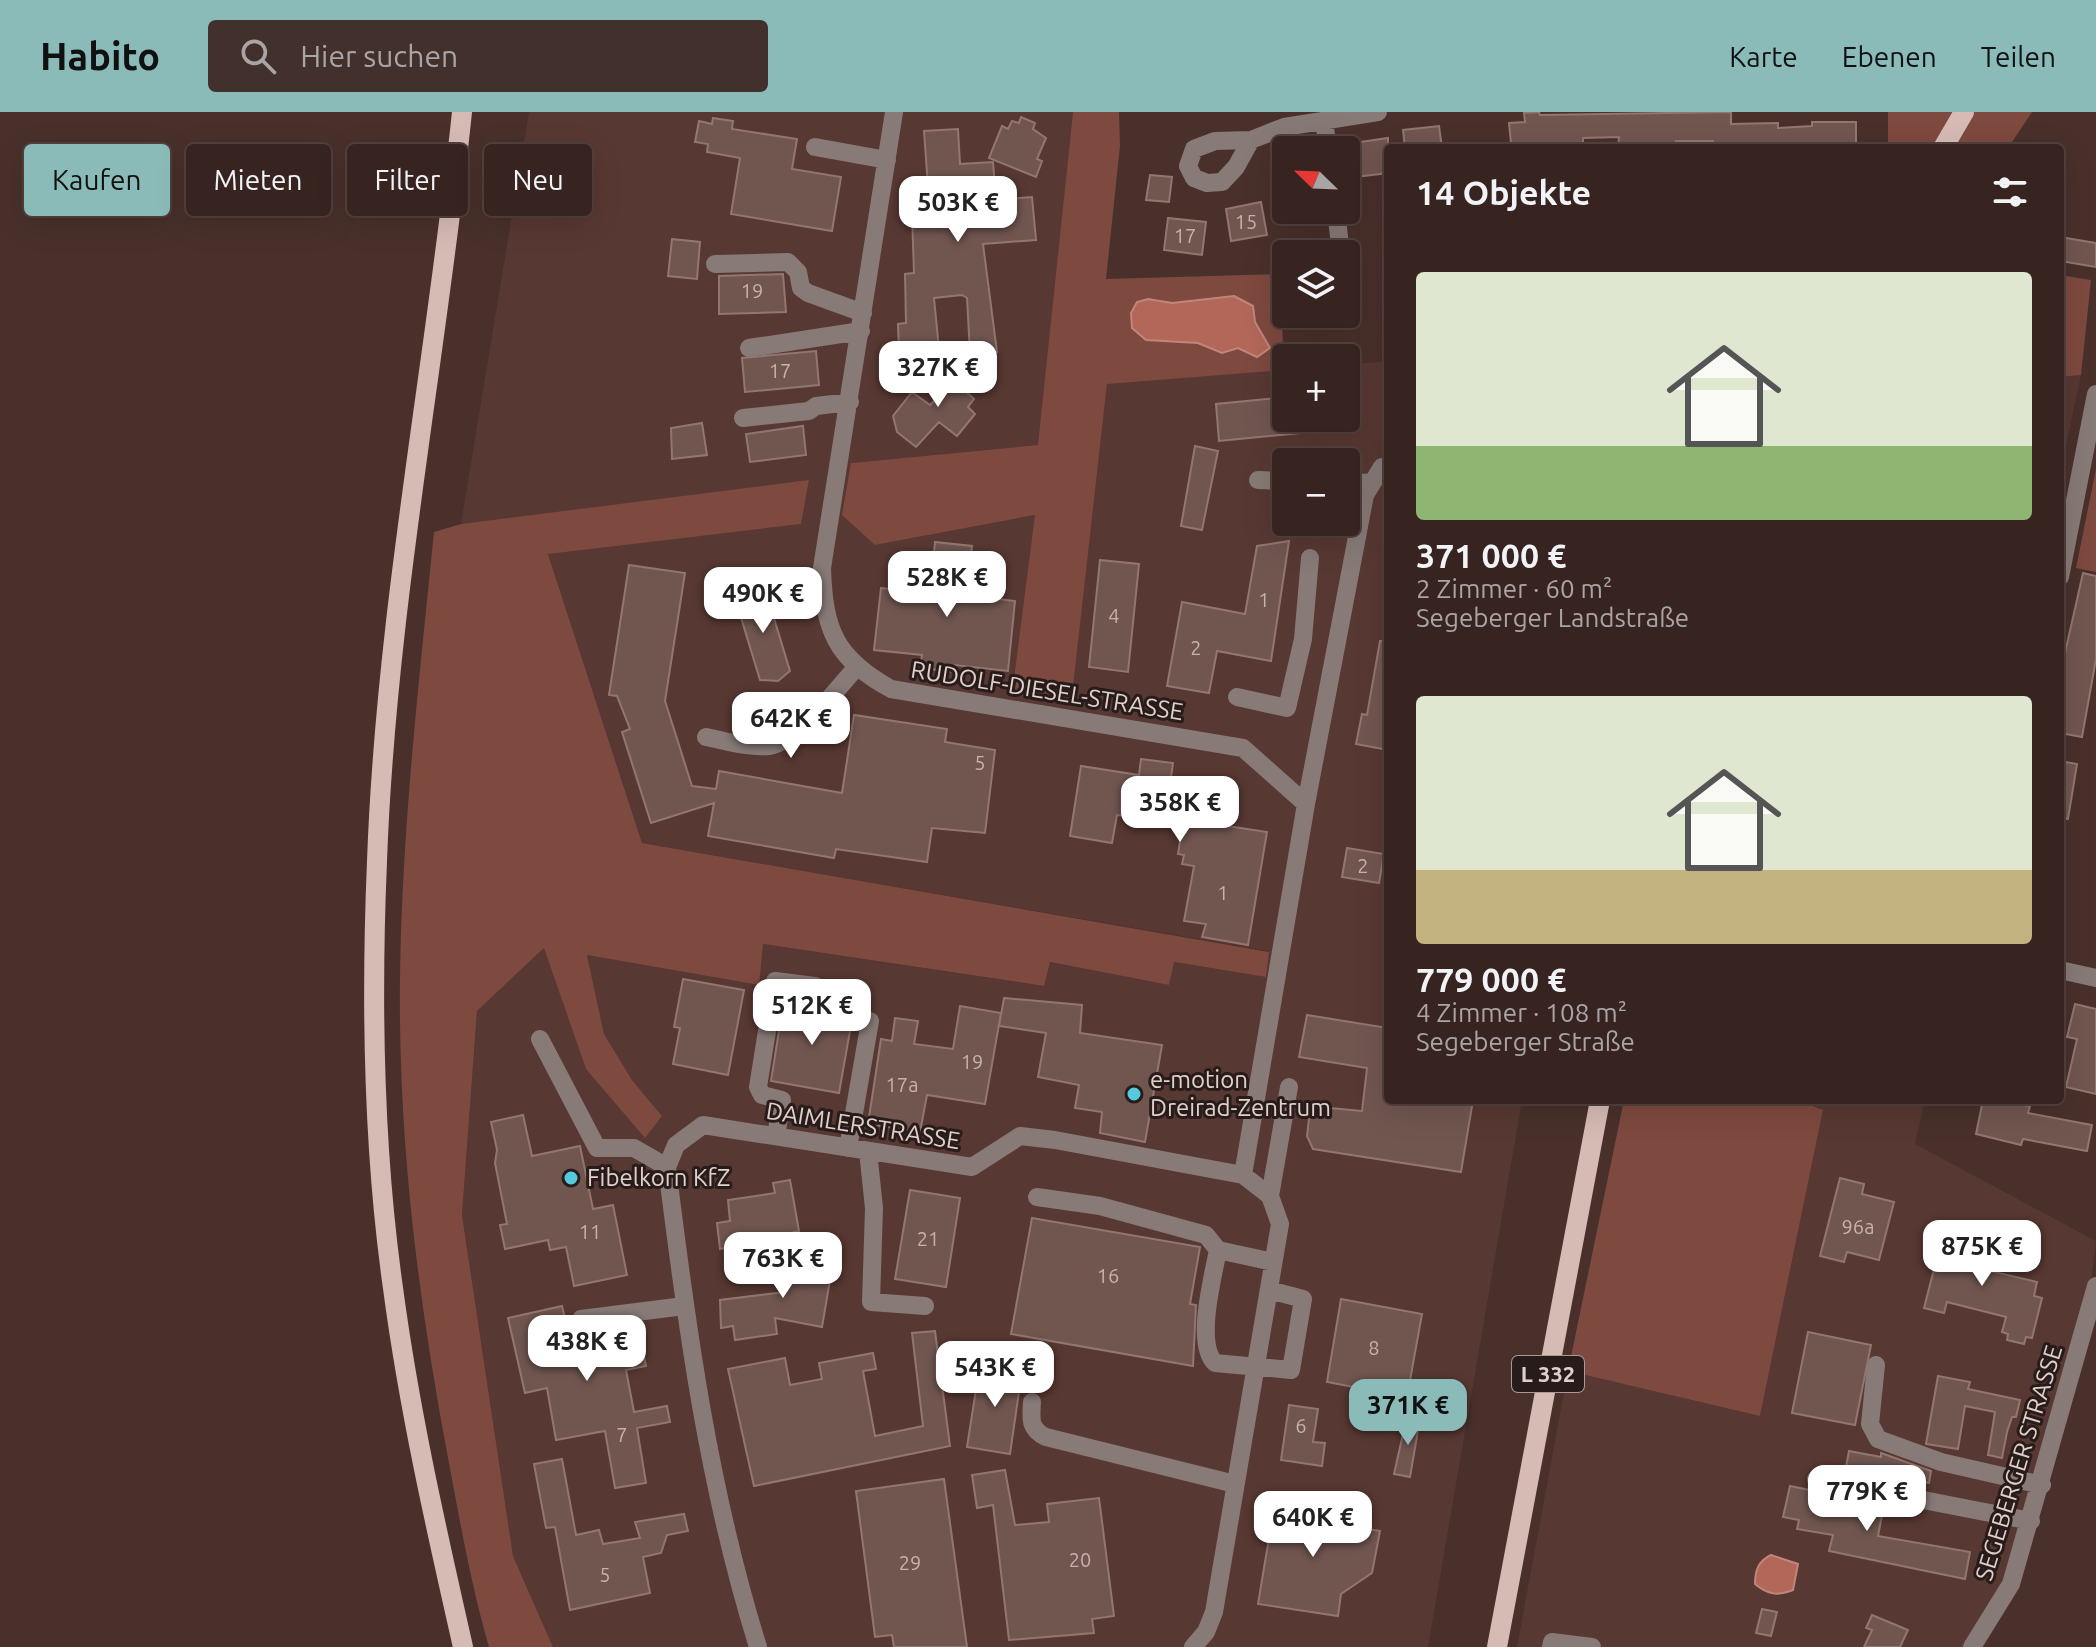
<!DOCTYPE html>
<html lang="de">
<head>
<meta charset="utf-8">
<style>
  :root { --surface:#372420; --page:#42302d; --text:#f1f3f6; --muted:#aaa4a5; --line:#51413e; --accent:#8bbbb9 }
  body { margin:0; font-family:Ubuntu,sans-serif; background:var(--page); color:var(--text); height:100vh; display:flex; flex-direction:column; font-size:30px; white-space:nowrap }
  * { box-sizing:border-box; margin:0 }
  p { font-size:26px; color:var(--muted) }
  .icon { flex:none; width:44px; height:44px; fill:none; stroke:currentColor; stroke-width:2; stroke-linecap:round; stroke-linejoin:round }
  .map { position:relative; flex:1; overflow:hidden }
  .sheet { position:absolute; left:1384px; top:32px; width:680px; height:960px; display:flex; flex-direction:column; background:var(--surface); border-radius:8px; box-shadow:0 8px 32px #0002,0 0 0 2px var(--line) }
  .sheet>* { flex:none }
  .hud { position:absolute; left:24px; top:32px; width:760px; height:72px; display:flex; gap:16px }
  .needle { width:52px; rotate:293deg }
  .controls { position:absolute; left:1272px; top:24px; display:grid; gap:16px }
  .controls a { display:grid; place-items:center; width:88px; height:88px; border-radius:8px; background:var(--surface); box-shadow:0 8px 32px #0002,0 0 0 2px var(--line); font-size:40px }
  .price { position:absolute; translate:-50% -68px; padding:0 18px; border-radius:16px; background:#fff; color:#222; font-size:26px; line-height:52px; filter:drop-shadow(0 2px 4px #0008) }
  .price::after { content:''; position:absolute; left:50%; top:48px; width:24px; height:18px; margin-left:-12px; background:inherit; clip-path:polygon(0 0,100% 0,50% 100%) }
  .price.on { background:var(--accent); color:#111 }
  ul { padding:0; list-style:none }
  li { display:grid; align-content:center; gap:16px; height:424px; padding:0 32px }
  li span { display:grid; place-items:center; height:248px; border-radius:8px; color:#555 }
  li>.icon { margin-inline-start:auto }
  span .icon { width:144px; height:144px; fill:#fffc; stroke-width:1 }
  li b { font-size:34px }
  h2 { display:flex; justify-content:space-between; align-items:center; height:96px; padding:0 32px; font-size:34px }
  .tag { padding:0 28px; border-radius:8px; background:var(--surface); box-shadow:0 8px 32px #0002,0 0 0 2px var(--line); font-size:28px; line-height:72px }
  .tag.on { background:var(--accent); color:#111 }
  header { display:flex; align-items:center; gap:48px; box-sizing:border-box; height:112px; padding:0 40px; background:var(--accent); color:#111 }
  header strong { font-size:38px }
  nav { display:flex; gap:44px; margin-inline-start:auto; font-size:28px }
  .search { width:560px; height:72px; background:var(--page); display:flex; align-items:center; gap:20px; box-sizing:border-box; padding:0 28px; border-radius:8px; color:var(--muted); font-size:30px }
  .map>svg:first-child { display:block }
</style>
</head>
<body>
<header>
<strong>Habito</strong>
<div class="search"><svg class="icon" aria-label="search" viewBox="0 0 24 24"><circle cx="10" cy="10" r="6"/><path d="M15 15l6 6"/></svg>Hier suchen</div>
<nav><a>Karte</a><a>Ebenen</a><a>Teilen</a></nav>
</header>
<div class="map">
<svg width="2096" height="1535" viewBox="0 0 2096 1535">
  <rect width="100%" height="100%" fill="#49302b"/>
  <path fill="#583832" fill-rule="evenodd" d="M529,0h544l-34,333 -188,18 24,82 161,-30 -24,179 59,10 36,-321 179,-13v48h60v-53l42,-4v739h134l-94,547h-875l-40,-91 -51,-341 15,-204 68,-64 41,122 76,47 -30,-36 -28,-46 -17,-79 171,30 4,-41 281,42 6,-24 120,23 4,-23 93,15 2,-26 -626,-108 -94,-290 252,-29 9,-43 -348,43zM1286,350h60v60h-60z
    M2081,263l-21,99v-97z
    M1797,988h128l-10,44 181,97 -6,50 -76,282 -46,74h-451l51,-276 192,45 63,-306z"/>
  <path fill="#7e493f" d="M1073,0h46l1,34 -14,133 174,-5 4,96 -177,14 -36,321 -59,-11 23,-179 -160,30 -33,-30 9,-52 187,-18z
    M1888,0h144l-24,36h-120z
    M2060,163l31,5 -10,95 -21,2z
    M2096,357v103l-20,-4z
    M809,368l-8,44 -253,30 94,289 627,109 -3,25 -92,-15 -5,23 -119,-23 -6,24 -281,-42 -4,41 -172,-30 17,79 28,46 30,36 -17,22 -59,-69 -42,-121 -67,63 -15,204 51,341 40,91h-64c-18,-62 -29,-125 -41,-189 -30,-159 -50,-318 -48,-480 2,-150 19,-298 34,-446l27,-8z
    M1624,988h173l26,10 -63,306 -192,-45z"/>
  <path fill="#b26758" stroke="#c0867b" stroke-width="2" d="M1234,184l19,10 2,16 15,26 -13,9 -19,-9 -16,5 -24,-10 -52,-3 -14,-12 -1,-15 6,-11 11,-3 24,4z
    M1771,1443l27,9 -5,26c-15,6 -25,5 -38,-6 0,-13 3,-23 16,-29z"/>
  <path fill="#715650" stroke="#937670" stroke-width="2" d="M1539,0l1,3 191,-3v12l47,-1v5l34,-2v-4h44v26h-143v-7h-37v7h-58l1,-11 -36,1v10h-56v-3l-16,-2 -2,-20 16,-1 -1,-9z
    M1021,5l14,6 -2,6 13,9 -9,21 5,2 -6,16 -47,-19 13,-32 6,3 4,-8 7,2z
    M713,6l20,3 -1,8 65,10 -5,30 49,8 -9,54 -101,-17 9,-56 -33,-6 1,-8 -13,-2 4,-21 13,3z
    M1439,14l3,22h-37l-2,-18z
    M958,17l2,35 33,-2 3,38 36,-3 4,43 -53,4 14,108 -27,1 -3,-55 -5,-3 -28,3 5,51 -40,3 -1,-28 8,-1 -1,-49 9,-1 -2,-58 18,-1 -6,-83z
    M1388,26v35l-42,5v-34z
    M1286,38v46l-9,1 -6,-45z
    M1150,63l22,2 -3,25 -23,-2z
    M1261,90l6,33 -36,6 -5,-32z
    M1168,106l38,4 -4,33 -38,-5z
    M2060,125l36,6v24l-36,-6z
    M672,127l28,3 -3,37 -29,-3z
    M783,162l3,38 -67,2v-38z
    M816,239l3,34 -74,7 -3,-34z
    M977,254l2,16 -23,1 18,16 -6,8 7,7 -18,22 -18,-14 -23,25 -19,-15 -4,-16 19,-24 18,13 24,-24 -1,-14z
    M1286,285v21h64l1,10 -132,13 -3,-37z
    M702,311l5,32 -35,4 -1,-31z
    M803,314l3,29 -56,7 -4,-28z
    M1195,334l23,5 -16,79 -21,-4z
    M1289,429l-18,120 -54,-10 -8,42 -42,-7 15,-84 63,12 12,-68z
    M935,430l37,4 -6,49 49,6 -7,70 -53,-6 -1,7 -34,-4 2,-13 -48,-5 7,-62 49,5z
    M1100,448l39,4 -11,108 -39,-5z
    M629,453l56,8 -20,128 27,85 24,3 3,-18 123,22 12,-78 93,14 -2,13 50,8 -10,83 -53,-5 -5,34 -91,-13 -2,9 -126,-22 6,-33 -63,20 -29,-91 8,-3 -13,-33 -8,-1z
    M2083,461l13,3v83l-14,78 -22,-4v-58z
    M758,476l8,4 24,79 -12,10 -18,-1 -24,-79 12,-12z
    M1380,529h8v109l-32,-6 6,-30 5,1z
    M1141,647l32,4 -5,37 36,5 -3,17 66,10 -19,113 -46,-8 4,-13 -22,-3 10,-55 -12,-2 2,-9 -6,-1 5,-31 -66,-8 -5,28 -42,-7 11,-70 58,9z
    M2060,649l17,3 -9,55 -8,-1z
    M1347,736l37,6 -5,29 -37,-6z
    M683,867l61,11 -16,85 -55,-11 7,-36 -6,-1z
    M1004,886l78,7 -2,28 82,12 -17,97 -45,-9 2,-21 -27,-4 4,-23 -41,-8 8,-44 -47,-7z
    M784,887l69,15 -14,79 -68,-12z
    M2075,892l21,5v85l-30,-7 11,-48 -10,-2z
    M960,894l41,7 -16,91 -58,-9 -7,37 -52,-8 13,-85 11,2 3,-23 23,3 -4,23 39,5z
    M1307,903l81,13v72h85l-12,72 -148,-23 -6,-13 2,-17 10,-12 43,4 5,-43 -68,-11z
    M1983,988l47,6 -2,7 64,12 -5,26 -64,-12 -2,6 -45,-11z
    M523,1003l9,41 48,-10 13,63 20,-4 14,70 -53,11 -8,-39 -16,3 -2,-10 -43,9 -5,-24 7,-1 -12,-61 2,-13 -6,-28z
    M1840,1066l24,6 -2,10 32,8 -15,58 -32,-8 -3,10 -24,-6z
    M790,1068l9,51 -79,18 -3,-26 13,-2 -2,-21 47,-7 -2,-10z
    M910,1078l50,8 -14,89 -51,-8z
    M1032,1106l168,29 -10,57 6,1 -3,61 -182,-32z
    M1944,1118l20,5 -2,10 28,7 -4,18 51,12 -3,14 8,2 -10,40 -6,-1 -2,7 -17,-4 1,-6 -6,-2 4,-15 -59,-15 -3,11 -20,-5z
    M794,1138l40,7 -12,70 -47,-9 2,16 -42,6 -2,-14 -12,2 -1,-28 65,-8z
    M1341,1187l81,15 -15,83 -80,-15z
    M562,1194l6,24 69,-6 9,42 -20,4 8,42 33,-6 3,16 -33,6 9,55 -31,5 -10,-57 -49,9 -9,-52 -22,5 -17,-75z
    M935,1219l15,115 -196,40 -26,-117 57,-11 5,27 32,-6 -3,-16 54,-10 3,16 -13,2 12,65 48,-10 -11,-93z
    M1808,1220l63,13 -16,80 -63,-12z
    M980,1252l42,7 -12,83 -43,-7z
    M1938,1264l32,6 -2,7 52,11 -4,17h-4l-5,15 -5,26 -14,-3 7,-43 -30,-6 -7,43 -32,-5z
    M1289,1293l29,4 -5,33 12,1 -3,23 -41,-6z
    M1407,1304l13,3 -10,58 -16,-3z
    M1849,1339l32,6v-4l50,18 -2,12 -84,-11z
    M562,1347l14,76 23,-5 4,14 37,-6 -5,-16 49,-8 4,17 -21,4 -6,18 -18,4 7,36 -80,17 -15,-83 -9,1 -12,-64z
    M1005,1358l10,55 34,-3 -2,-18 52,-6 15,118 -22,3 2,14 -85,7 -16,-135 -16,3 -5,-33z
    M944,1367l23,168h-73l-2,-12 -17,2 -19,-146z
    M1790,1374l94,19 -6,31 92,16 -5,27 -136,-28 4,-16 -36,-6 2,-9 -16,-3z
    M1276,1384l38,6 -3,17 69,12 -8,42 -31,21 -3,22 -80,-12z
    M1762,1497l15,3 -6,24 -15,-3z
    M1872,1503l36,15 -8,17h-36l8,-17 -6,-2z"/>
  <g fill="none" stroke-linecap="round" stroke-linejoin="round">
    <path stroke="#877a77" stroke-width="18" d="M894,0l-72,456c2,62 13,90 69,121l352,59 63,56
      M1324,8l4,30
      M1251,28l-15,27 -14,15 -15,1 -13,-5 -6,-12 6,-17 21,-8 36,-1 33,-13 94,-15
      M815,35l72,13
      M1336,98l5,44
      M715,152l73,-2 10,10 3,16 7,5 55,20
      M749,236l112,-17
      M743,306l66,-7 7,-5 34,-4
      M1258,368l28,1
      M1346,370l26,1
      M2060,465l36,-183
      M1237,585l50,11 16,-69 7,-81
      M706,625c20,4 42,11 63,9 29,-4 67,-57 88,-79
      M2060,858l36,8
      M540,927l57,109h37l33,19
      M776,1024l6,-36 -20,-5 -4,-8 17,-106 40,5
      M848,1036l22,-127
      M868,1039l6,57 -3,94 54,4
      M1243,1063l63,-371 59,-309 17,-28
      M1270,1084l19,-109
      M1037,1085l63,9 106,29 12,15
      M1269,1178l34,9 -12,71 -76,-7c-20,-20 -2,-86 3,-113l55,12
      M581,1207l103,-13
      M1876,1253l-6,59 8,15 63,23 101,23
      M1032,1290c-1,17 -3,27 14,35l189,47
      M1816,1367l215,42
      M758,1535c-49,-157 -71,-317 -91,-480l9,-22 27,-20 269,42 48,-31 35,4 188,35 27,21 10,28 -66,388 -8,20 -13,15
      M1551,1535l1,-5 40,5
      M1972,1535l39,-63 85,-298"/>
    <path stroke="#d6bbb5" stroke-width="20" d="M462,0c-26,250 -76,498 -85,749 -6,142 -4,286 16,427 16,121 43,240 70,359
      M1943,36l21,-36
      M1497,1535l103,-547"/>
  </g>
  <g fill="#55cadf" stroke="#271c19" stroke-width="3">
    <circle cx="1134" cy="982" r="8"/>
    <circle cx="571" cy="1066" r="8"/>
  </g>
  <g text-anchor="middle" stroke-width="6" stroke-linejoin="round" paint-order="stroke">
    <g font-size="20" fill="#c4b2ad">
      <text x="1246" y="117">15</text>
      <text x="1185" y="131">17</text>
      <text x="752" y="186">19</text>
      <text x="780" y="266">17</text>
      <text x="1264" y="495">1</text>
      <text x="1114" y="511">4</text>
      <text x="1196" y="543">2</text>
      <text x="980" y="658">5</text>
      <text x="1363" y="761">2</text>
      <text x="1223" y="788">1</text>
      <text x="972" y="957">19</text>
      <text x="902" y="980">17a</text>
      <text x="1858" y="1122">96a</text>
      <text x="590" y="1127">11</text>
      <text x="928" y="1134">21</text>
      <text x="1108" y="1171">16</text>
      <text x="1374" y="1243">8</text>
      <text x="1301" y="1321">6</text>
      <text x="622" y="1330">7</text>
      <text x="1080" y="1455">20</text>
      <text x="910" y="1458">29</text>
      <text x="605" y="1470">5</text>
    </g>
    <rect fill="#271c19" stroke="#a89a96" stroke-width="2" x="1512" y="1244" width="72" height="36" rx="6"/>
    <g font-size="22" font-weight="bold" fill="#e0d0cc">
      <text x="1548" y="1270">L 332</text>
    </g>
    <g font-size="24" fill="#e0d0cc" stroke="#271c19">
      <text transform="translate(1047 579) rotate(9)" y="8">RUDOLF-DIESEL-STRASSE</text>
      <text transform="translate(863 1014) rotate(9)" y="8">DAIMLERSTRASSE</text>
      <text transform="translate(2019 1351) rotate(-73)" y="8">SEGEBERGER STRASSE</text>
    </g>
    <g font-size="24" fill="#e0d0cc" stroke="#271c19" text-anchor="start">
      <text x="1150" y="976">e-motion<tspan x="1150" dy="28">Dreirad-Zentrum</tspan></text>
      <text x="587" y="1074">Fibelkorn KfZ</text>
    </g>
  </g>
</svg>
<div class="controls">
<a><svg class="needle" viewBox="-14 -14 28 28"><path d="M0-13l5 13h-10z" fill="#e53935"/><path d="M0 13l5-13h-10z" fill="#aaa4a5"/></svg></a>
<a><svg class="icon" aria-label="layers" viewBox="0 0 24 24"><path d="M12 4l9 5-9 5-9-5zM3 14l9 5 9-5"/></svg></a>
<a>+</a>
<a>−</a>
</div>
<b class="price" style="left:958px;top:132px">503K €</b>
<b class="price" style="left:938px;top:297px">327K €</b>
<b class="price" style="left:947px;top:507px">528K €</b>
<b class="price" style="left:763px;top:523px">490K €</b>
<b class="price" style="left:791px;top:648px">642K €</b>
<b class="price" style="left:1180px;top:732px">358K €</b>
<b class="price" style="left:812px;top:935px">512K €</b>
<b class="price" style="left:1982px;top:1176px">875K €</b>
<b class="price" style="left:783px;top:1188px">763K €</b>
<b class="price" style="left:587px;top:1271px">438K €</b>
<b class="price" style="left:995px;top:1297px">543K €</b>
<b class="price on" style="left:1408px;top:1335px">371K €</b>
<b class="price" style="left:1867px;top:1421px">779K €</b>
<b class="price" style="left:1313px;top:1447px">640K €</b>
<div class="hud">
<a class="tag on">Kaufen</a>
<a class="tag">Mieten</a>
<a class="tag">Filter</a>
<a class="tag">Neu</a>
</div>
<section class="sheet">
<h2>14 Objekte<svg class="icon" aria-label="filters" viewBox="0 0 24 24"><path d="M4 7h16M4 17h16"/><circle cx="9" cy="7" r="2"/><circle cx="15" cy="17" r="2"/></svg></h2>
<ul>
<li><span style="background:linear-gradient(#dfe7d0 70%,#8fb573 0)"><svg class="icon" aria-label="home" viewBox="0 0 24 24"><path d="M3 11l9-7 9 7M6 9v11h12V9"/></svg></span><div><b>371 000 €</b><p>2 Zimmer · 60 m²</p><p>Segeberger Landstraße</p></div></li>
<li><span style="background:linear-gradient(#dfe7d0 70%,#c2b280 0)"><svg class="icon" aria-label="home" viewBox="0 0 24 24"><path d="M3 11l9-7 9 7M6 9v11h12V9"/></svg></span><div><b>779 000 €</b><p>4 Zimmer · 108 m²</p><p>Segeberger Straße</p></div></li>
</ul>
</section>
</div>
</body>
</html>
